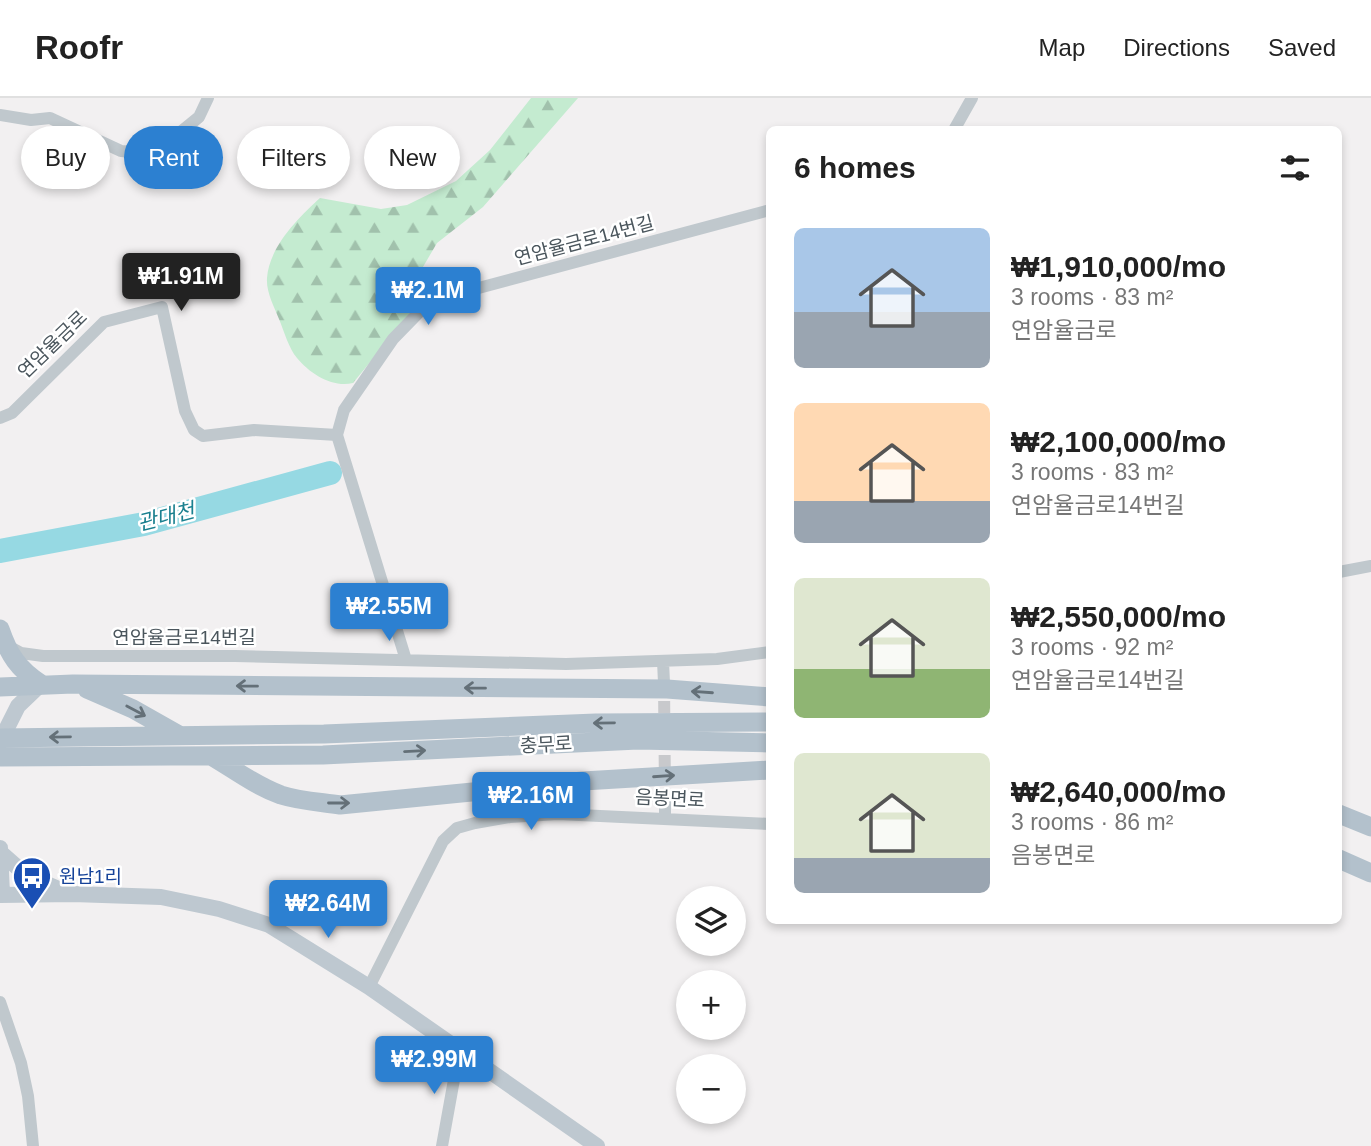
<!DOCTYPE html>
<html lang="en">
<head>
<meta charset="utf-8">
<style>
  :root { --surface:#fff; --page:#f2f2f2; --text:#222; --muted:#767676; --line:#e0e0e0; --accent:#2c80d1 }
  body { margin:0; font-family:Arial,"Noto Sans KR",sans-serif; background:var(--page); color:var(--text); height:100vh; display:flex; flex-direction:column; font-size:26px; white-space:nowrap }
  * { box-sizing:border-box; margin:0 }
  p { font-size:23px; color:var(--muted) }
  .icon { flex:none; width:38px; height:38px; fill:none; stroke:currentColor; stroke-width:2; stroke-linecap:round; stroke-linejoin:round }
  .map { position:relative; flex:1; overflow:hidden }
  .drawer { position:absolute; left:766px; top:28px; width:576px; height:798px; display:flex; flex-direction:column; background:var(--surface); border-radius:10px; box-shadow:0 4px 10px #0003 }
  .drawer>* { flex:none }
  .banner { position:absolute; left:21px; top:28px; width:640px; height:63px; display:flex; gap:14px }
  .fabs { position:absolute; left:676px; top:788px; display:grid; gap:14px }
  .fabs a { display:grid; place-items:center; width:70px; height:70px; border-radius:50%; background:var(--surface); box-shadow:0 4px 10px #0003; font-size:35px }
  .price { position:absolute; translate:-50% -60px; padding:0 16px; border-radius:7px; background:var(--accent); color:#fff; font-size:23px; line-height:46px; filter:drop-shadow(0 2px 4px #0008) }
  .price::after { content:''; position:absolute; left:50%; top:42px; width:21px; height:16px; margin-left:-10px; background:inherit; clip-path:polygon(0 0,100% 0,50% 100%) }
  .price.active { background:#222; color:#fff }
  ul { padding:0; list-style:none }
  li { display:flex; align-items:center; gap:21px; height:175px; padding:0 28px }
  li span { display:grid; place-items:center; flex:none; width:196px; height:140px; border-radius:10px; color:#555 }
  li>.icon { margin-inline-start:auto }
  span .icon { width:84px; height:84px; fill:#fffc; stroke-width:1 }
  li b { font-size:30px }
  h2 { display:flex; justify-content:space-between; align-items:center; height:84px; padding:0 28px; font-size:30px }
  .tag { padding:0 24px; border-radius:32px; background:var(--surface); box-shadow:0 4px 10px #0003; font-size:24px; line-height:63px }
  .tag.active { background:var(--accent); color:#fff }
  header { display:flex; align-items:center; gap:42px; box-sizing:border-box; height:98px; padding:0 35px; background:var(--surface); border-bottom:2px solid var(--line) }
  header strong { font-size:33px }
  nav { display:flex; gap:38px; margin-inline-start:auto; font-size:24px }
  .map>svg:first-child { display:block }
</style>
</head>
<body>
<header>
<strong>Roofr</strong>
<nav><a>Map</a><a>Directions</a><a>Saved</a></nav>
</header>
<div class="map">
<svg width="1371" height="1048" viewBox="0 0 1371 1048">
  <defs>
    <pattern id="forest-firs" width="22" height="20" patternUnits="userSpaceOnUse" patternTransform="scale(1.75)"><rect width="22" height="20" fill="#c4ebd0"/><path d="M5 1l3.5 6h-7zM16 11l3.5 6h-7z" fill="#a1c1ac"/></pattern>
  </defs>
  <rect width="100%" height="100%" fill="#f2f0f1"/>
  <path fill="url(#forest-firs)" d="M531,0h47l-95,109 -46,36 -17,29 -4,34 -63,77c-20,5 -43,-9 -56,-25 -8,-9 -13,-27 -18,-39 -5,-13 -13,-27 -12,-41 2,-31 32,-61 53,-80l61,11 26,-4 49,-24 34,-31z"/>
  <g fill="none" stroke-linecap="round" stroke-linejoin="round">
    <path stroke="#96d9e3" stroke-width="24" d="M0,453l144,-27 186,-51"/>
    <path stroke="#c8c9cc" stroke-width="12" stroke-dasharray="12 6" stroke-linecap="butt" d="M664,585l1,112"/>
    <path stroke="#c0c8cd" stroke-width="12" d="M0,17l31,5 19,-2 71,33 23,2 28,-14 27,-22 9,-19
      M954,32l18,-32
      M0,320l12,-5 92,-91 58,-15 23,104 9,19 9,6 51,-6 83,5
      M1339,474l32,-6
      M10,549l11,6 22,3h192l331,8 151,-5 53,-7
      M406,562l-69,-225 7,-25 49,-71 37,-38 340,-91
      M663,563l1,22
      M665,697v23
      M369,889l74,-146 14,-13 18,-5 35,-6 48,-3 212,10
      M0,904l21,61 7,33 5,50
      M442,1048l17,-94"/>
    <path stroke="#bec8d0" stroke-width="16" d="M0,644l18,-36 23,-22
      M0,750l2,46
      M1,755l25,22 35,15
      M0,797l73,-1 88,3 58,12 50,16 100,62 228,159"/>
    <path stroke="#b3c1cc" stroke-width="19" d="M0,531c9,26 18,40 41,55
      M0,589l73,-3 594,5 103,8
      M87,591l46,20 46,26
      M0,640l324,-4 272,-11 174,-1
      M0,659l323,-2 315,-15 132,3
      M213,659c22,13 43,29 68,38 19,6 39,7 59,10l243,-24 187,-11
      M1339,716l32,13
      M1339,761l32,14"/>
  </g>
  <defs><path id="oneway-shaft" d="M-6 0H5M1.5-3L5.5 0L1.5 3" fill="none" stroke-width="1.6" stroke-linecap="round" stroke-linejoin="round" transform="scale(1.75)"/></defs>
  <g stroke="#647078">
    <use href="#oneway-shaft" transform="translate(247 588) rotate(-179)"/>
    <use href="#oneway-shaft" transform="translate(475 590) rotate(-179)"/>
    <use href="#oneway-shaft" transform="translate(702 594) rotate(-176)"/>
    <use href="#oneway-shaft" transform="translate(136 613) rotate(28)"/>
    <use href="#oneway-shaft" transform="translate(604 625) rotate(179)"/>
    <use href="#oneway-shaft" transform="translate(60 639) rotate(179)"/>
    <use href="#oneway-shaft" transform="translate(415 653) rotate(-3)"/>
    <use href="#oneway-shaft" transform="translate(664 678) rotate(-4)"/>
    <use href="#oneway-shaft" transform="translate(339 705)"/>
  </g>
  <defs>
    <g id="bus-pin" transform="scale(2.0125)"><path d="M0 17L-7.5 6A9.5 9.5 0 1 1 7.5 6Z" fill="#1a4fb4" stroke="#fff"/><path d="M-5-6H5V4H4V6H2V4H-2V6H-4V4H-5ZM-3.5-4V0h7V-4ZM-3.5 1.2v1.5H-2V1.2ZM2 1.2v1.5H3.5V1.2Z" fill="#fff"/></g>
  </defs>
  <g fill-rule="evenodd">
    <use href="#bus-pin" x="32" y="778"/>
  </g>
  <g text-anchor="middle" stroke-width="5" stroke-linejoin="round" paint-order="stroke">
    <g font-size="19" fill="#4a555c" stroke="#fff">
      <text transform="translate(584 142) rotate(-15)" y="7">연암율금로14번길</text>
      <text transform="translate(52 246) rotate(-44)" y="7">연암율금로</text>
      <text x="184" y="546">연암율금로14번길</text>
      <text transform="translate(546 646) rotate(-3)" y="7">충무로</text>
      <text transform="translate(670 700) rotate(3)" y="7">음봉면로</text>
    </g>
    <g font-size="19" fill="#164399" stroke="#fff" text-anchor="start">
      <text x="59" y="785">원남1리</text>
    </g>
    <g font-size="21" font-style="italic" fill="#1a808f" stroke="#fff">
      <text transform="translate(166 419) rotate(-14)" y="7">관대천</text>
    </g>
  </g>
</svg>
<div class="fabs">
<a><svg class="icon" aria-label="layers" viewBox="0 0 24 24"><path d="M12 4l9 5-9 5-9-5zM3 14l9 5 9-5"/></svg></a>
<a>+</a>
<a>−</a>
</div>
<b class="price active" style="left:181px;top:215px">₩1.91M</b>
<b class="price" style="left:428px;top:229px">₩2.1M</b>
<b class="price" style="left:389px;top:545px">₩2.55M</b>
<b class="price" style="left:531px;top:734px">₩2.16M</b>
<b class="price" style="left:328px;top:842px">₩2.64M</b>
<b class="price" style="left:434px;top:998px">₩2.99M</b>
<div class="banner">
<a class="tag">Buy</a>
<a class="tag active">Rent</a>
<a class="tag">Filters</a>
<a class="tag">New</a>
</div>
<section class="drawer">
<h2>6 homes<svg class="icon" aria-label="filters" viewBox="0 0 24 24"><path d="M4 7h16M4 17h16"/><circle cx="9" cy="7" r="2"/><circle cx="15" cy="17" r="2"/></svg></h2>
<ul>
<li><span style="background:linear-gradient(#a9c7e8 60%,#9aa5b1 0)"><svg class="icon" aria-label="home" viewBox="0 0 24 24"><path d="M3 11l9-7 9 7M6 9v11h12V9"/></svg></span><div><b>₩1,910,000/mo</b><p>3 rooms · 83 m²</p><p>연암율금로</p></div></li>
<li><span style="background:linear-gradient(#ffd9b3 70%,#9aa5b1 0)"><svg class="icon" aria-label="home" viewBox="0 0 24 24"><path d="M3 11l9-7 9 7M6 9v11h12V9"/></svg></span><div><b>₩2,100,000/mo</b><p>3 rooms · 83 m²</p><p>연암율금로14번길</p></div></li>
<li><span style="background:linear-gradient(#dfe7d0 65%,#8fb573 0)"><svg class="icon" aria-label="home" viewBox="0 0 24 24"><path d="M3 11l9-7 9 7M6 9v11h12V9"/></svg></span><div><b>₩2,550,000/mo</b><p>3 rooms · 92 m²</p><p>연암율금로14번길</p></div></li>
<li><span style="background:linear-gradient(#dfe7d0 75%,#9aa5b1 0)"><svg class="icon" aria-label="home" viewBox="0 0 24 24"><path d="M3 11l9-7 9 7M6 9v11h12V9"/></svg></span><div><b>₩2,640,000/mo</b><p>3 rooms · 86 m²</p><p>음봉면로</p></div></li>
</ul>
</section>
</div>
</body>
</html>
